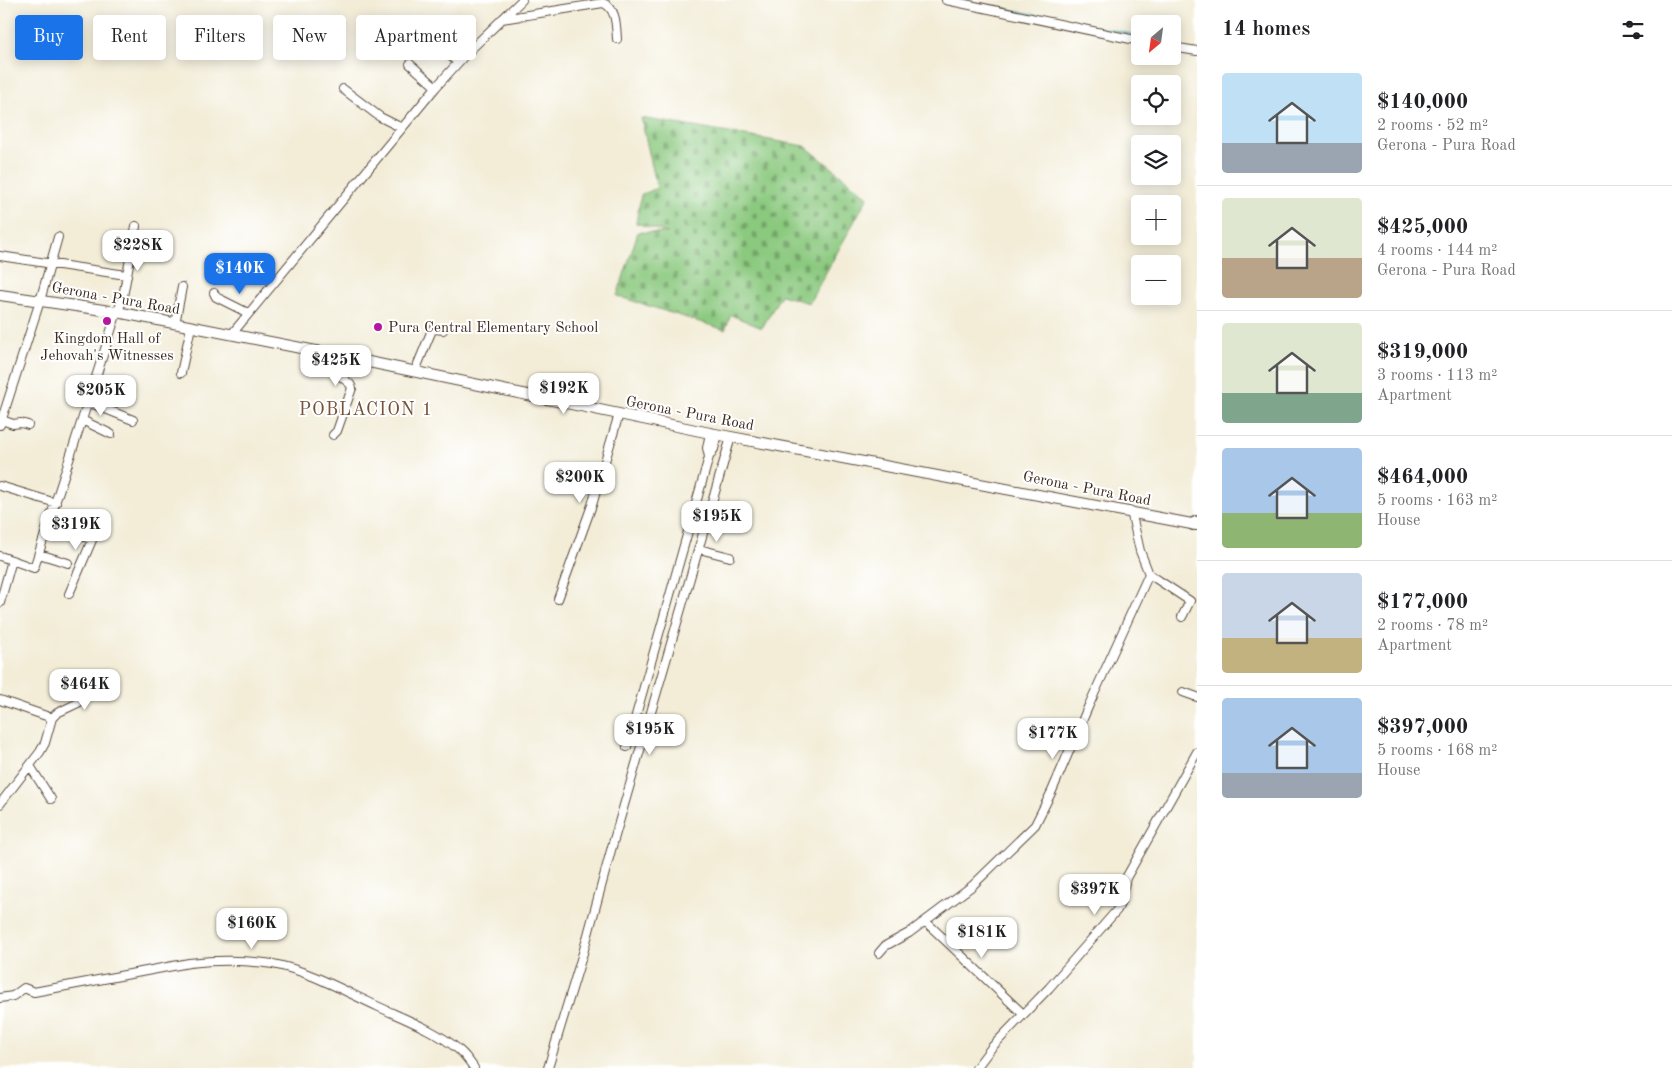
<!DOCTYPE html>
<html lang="en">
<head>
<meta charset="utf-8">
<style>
  :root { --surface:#fff; --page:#f2f2f2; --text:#202124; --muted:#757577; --line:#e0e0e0; --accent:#1a73e8 }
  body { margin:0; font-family:"Old Standard TT",serif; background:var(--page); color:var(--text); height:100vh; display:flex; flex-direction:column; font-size:19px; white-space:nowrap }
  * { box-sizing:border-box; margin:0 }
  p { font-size:16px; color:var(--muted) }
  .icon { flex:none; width:28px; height:28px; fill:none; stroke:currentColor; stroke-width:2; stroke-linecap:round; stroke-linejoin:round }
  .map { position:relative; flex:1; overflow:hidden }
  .details { display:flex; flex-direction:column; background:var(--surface); width:475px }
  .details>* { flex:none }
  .banner { position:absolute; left:15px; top:15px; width:475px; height:45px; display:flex; gap:10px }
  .needle { width:32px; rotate:209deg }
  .buttons { position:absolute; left:1131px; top:15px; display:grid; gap:10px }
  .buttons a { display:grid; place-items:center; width:50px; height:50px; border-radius:5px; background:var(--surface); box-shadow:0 2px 12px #0003; font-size:25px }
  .price { position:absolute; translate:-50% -42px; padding:0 11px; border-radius:10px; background:#fff; color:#222; font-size:16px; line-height:32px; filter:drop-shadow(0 1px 2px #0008) }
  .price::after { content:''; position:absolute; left:50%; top:30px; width:15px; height:11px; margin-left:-8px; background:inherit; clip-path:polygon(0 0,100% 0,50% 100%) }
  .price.selected { background:var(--accent); color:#fff }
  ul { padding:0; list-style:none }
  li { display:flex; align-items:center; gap:15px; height:125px; padding:0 25px }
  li+li { border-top:1px solid var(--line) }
  li span { display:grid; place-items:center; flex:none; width:140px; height:100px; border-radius:5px; color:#555 }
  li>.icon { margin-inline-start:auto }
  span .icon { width:60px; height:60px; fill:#fffc; stroke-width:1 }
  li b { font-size:21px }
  h2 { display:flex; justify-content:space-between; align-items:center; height:60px; padding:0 25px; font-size:21px }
  .chip { padding:0 18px; border-radius:5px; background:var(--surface); box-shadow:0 2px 12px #0003; font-size:18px; line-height:45px }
  .chip.selected { background:var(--accent); color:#fff }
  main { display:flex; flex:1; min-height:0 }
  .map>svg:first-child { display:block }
</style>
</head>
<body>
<main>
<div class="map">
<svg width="1197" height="1068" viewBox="0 0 1197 1068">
  <defs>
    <pattern id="cemetery-stones" width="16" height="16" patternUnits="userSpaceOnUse" patternTransform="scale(1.25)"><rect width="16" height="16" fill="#8bc97f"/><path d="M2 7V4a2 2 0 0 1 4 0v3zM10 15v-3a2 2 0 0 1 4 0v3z" fill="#73a367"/></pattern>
  </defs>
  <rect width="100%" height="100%" fill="#fff"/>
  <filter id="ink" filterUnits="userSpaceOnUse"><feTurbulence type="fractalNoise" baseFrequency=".02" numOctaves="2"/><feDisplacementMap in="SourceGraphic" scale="10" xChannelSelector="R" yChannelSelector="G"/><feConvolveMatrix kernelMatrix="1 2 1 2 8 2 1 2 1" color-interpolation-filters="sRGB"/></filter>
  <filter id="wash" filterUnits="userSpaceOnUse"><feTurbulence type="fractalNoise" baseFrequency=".0096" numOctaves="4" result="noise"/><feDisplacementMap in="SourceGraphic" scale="20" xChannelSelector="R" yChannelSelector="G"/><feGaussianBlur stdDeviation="1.12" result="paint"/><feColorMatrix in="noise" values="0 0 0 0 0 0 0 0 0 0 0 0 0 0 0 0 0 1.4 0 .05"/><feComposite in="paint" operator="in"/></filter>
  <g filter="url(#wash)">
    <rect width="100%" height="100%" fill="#f3edd8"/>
    <path fill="url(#cemetery-stones)" stroke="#637a4e" d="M641,118l164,28 63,51 -59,106 -28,-8 -19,33 -31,-13 -6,15 -108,-34 21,-64 30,1 -32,-10 5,-28 16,-7z"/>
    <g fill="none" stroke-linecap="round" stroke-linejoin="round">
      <path stroke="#3babb8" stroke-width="2" d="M990,6l150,30
        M1172,43l8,2"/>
    </g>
  </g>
  <g filter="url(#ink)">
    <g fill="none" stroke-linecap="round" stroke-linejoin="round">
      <g stroke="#57473a" stroke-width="10">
        <path id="minor" d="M946,0l194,41
          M502,19l101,-16c14,5 13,24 14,36
          M430,41l28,21
          M1172,47l25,4
          M410,64l26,23
          M343,89l37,28 22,11
          M0,256l126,19
          M214,293l2,4 32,16
          M175,324l7,-37
          M231,335l205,-248 30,-33 56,-54
          M316,351l16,18 18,15 2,4 -15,43 -4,4
          M415,371l17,-41 4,-1 7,1
          M181,373l10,-46
          M88,402l45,18
          M2,420l11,4 8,-1 7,2
          M82,420l29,14
          M0,425l40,-124 18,-64
          M709,457l5,-8 4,-15
          M0,486l56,17
          M49,521l43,19 -23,54
          M699,549l31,8
          M39,554l29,9
          M0,556l34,12 83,-256 5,-10 14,-76
          M1149,574l41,27 -8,16
          M558,599l34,-94 27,-91
          M0,603l12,-43
          M1183,692l14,5
          M0,700l52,18
          M627,747l82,-290 -2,-9 3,-15
          M30,766l21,33
          M0,804l40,-52 5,-9 7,-25 5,-5 21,-10 11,-23
          M925,921l98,93
          M879,953l6,-7 24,-13 63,-47 63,-61 17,-34 37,-86 60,-131 -9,-23 -9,-40
          M0,998l13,-2 11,-8 10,4 155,-29c28,-3 56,-3 84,1 37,7 71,27 106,43 26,12 58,24 80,43 6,5 11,12 15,18
          M548,1068l35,-115 30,-110 118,-406
          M976,1068l16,-21 57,-59 68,-78 3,-6 6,-26 71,-126"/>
      </g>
      <g stroke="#57473a" stroke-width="12">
        <path id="major" d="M0,295l117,17 199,39 394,82 487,92"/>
      </g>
      <g stroke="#57473a" stroke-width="14">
        <path id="highway" d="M1193,524l4,-2"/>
      </g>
      <use href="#minor" stroke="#fff" stroke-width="8"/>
      <use href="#major" stroke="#fff" stroke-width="10"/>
      <use href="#highway" stroke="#fff" stroke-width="11"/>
    </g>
  </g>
  <g fill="#b5179e" stroke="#fff" stroke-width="2">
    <circle cx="107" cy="321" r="5"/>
    <circle cx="378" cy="327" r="5"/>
  </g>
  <g text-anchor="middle" stroke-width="4" stroke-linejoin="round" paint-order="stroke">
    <g font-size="15" fill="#3b2a1e" stroke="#fff">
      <text transform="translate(116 298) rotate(10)" y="5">Gerona - Pura Road</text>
      <text transform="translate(690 413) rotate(11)" y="5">Gerona - Pura Road</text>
      <text transform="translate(1087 488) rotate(11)" y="5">Gerona - Pura Road</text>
    </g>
    <g font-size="15" fill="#3b2a1e" stroke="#fff" text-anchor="start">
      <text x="388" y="332">Pura Central Elementary School</text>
      <text x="107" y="343" text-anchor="middle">Kingdom Hall of<tspan x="107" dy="17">Jehovah's Witnesses</tspan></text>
    </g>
    <g font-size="18" letter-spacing="1" fill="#75523a" stroke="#fff">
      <text x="366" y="415">POBLACION 1</text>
    </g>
  </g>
</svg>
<div class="buttons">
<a><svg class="needle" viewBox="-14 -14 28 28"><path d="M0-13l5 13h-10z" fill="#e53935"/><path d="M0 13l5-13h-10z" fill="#757577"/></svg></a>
<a><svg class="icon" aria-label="locate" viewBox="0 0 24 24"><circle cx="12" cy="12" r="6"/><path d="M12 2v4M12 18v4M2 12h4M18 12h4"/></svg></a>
<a><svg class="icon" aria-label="layers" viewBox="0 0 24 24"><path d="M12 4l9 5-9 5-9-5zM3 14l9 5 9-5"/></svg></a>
<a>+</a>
<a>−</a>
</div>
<b class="price" style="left:138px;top:272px">$228K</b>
<b class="price selected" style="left:240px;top:295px">$140K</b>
<b class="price" style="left:336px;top:387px">$425K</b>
<b class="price" style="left:564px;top:415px">$192K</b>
<b class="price" style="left:101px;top:417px">$205K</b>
<b class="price" style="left:580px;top:504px">$200K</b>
<b class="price" style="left:717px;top:543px">$195K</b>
<b class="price" style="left:76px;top:551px">$319K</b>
<b class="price" style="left:85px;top:711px">$464K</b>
<b class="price" style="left:650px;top:756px">$195K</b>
<b class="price" style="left:1053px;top:760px">$177K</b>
<b class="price" style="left:1095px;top:916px">$397K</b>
<b class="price" style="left:252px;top:950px">$160K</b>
<b class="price" style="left:982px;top:959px">$181K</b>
<div class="banner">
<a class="chip selected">Buy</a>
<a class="chip">Rent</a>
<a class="chip">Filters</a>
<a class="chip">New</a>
<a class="chip">Apartment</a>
</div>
</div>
<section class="details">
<h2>14 homes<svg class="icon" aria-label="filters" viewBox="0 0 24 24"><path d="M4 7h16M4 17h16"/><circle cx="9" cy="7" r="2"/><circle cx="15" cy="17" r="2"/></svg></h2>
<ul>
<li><span style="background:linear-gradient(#bfe0f5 70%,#9aa5b1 0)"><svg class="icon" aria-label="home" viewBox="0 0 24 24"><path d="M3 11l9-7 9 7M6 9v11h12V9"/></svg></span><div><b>$140,000</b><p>2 rooms · 52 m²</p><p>Gerona - Pura Road</p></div></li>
<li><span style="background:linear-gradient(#dfe7d0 60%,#b9a48a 0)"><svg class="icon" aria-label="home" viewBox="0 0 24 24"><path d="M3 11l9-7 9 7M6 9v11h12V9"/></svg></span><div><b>$425,000</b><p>4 rooms · 144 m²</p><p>Gerona - Pura Road</p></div></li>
<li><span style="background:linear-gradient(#dfe7d0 70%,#7fa58c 0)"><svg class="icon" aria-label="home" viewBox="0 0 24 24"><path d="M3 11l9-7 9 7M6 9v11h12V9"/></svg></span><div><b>$319,000</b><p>3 rooms · 113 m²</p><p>Apartment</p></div></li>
<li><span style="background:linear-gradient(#a9c7e8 65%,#8fb573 0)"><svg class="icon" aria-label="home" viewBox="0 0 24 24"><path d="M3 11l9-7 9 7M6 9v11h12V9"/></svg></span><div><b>$464,000</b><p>5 rooms · 163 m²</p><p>House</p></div></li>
<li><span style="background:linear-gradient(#c9d6e8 65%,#c2b280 0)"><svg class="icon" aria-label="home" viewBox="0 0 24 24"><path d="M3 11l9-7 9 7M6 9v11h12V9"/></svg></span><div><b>$177,000</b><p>2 rooms · 78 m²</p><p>Apartment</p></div></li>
<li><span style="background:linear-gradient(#a9c7e8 75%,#9aa5b1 0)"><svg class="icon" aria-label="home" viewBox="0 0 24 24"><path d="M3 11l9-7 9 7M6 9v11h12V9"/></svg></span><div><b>$397,000</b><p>5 rooms · 168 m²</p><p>House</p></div></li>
</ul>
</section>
</main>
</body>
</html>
